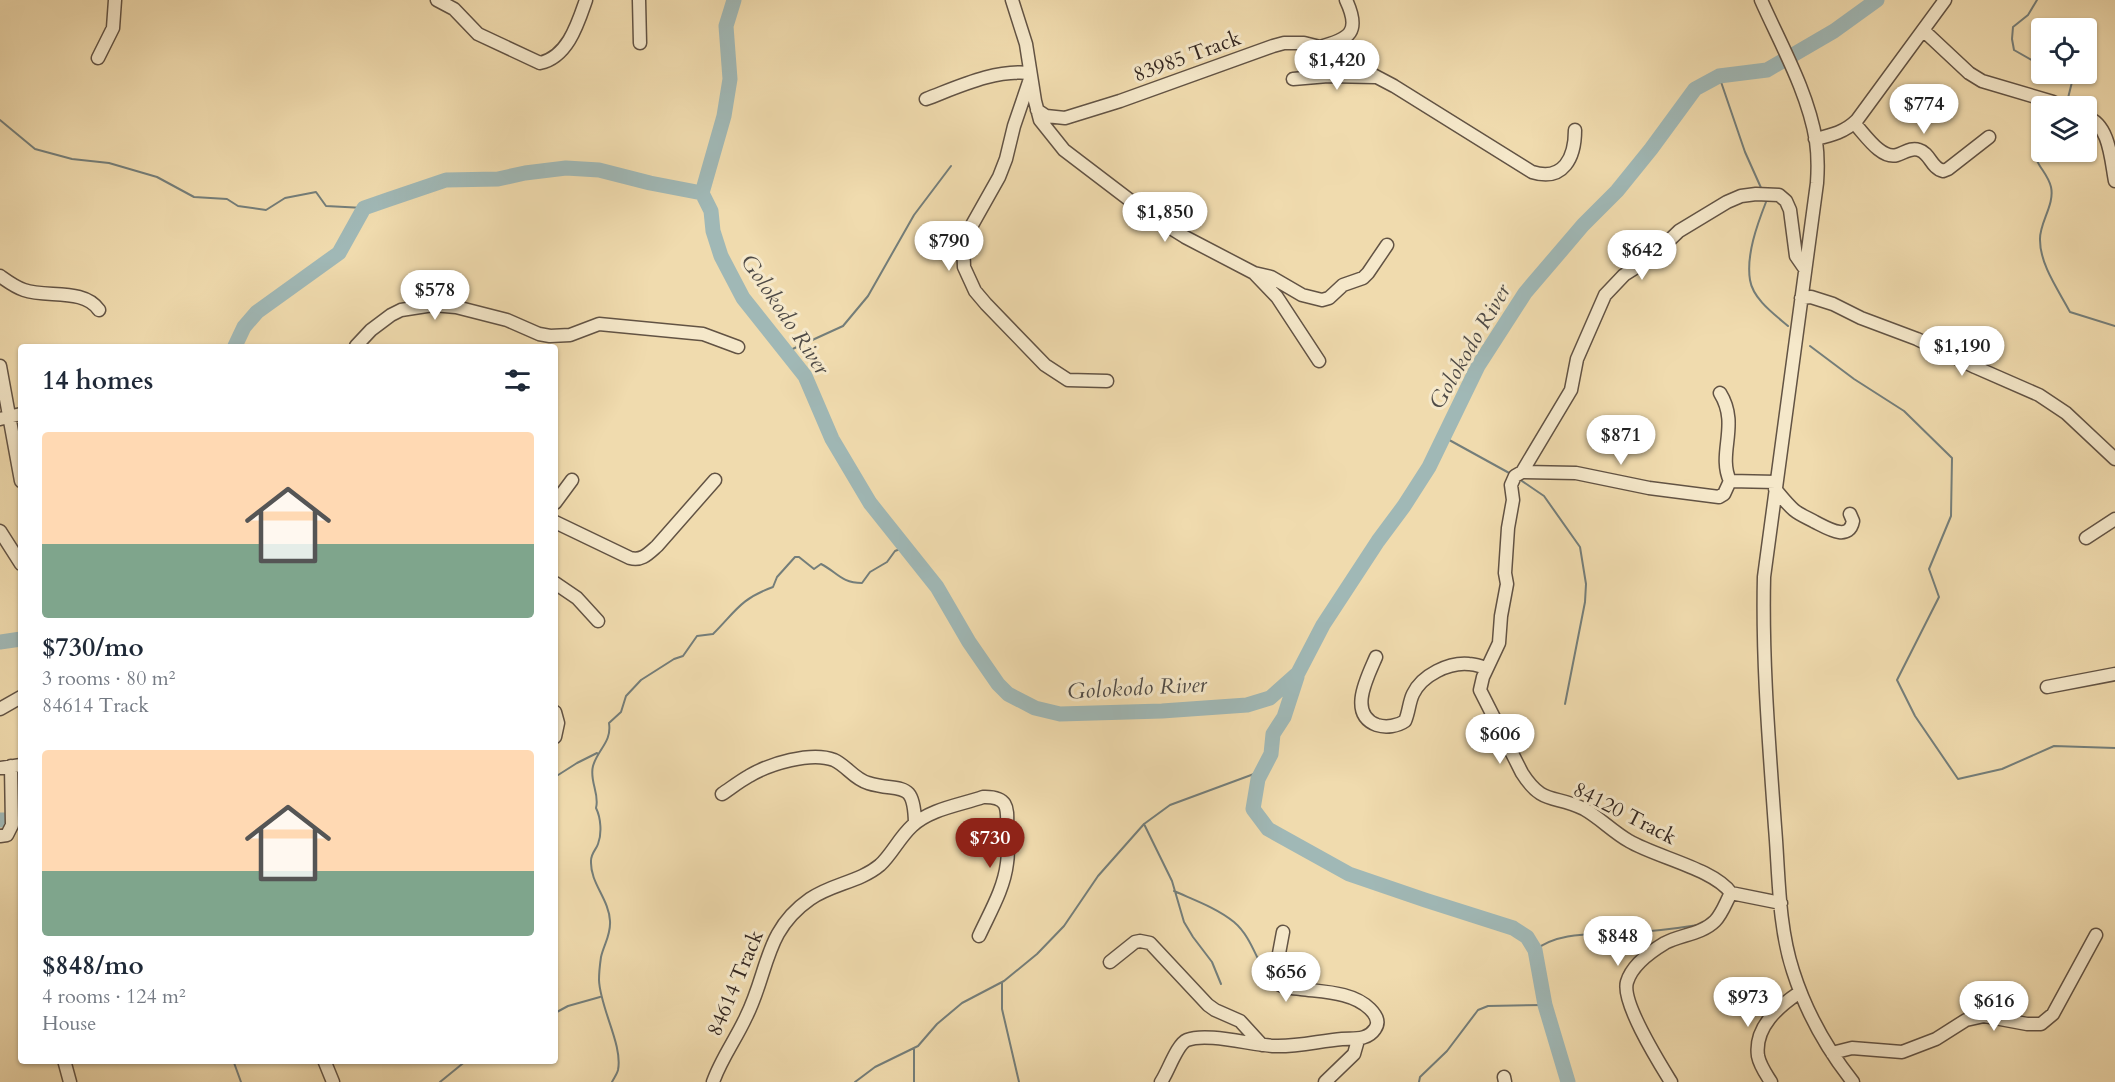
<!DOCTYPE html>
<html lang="en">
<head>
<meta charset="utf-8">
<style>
  :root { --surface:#fff; --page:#f6f6f7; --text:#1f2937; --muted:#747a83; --accent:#8f2418 }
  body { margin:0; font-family:Cardo,serif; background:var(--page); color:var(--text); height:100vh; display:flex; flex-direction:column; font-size:22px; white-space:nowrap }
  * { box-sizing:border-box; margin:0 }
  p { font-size:20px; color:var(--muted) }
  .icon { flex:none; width:33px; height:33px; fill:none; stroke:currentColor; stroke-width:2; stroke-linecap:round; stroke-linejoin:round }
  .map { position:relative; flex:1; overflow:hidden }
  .side { position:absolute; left:18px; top:344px; width:540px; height:720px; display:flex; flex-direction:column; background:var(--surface); border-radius:6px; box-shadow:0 2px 4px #0004 }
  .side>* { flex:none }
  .buttons { position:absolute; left:2031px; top:18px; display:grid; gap:12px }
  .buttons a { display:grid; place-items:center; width:66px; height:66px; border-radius:6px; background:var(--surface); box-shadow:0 2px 4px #0004; font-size:30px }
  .price { position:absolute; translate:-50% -51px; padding:0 14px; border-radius:21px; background:#fff; color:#222; font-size:20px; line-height:39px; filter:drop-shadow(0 2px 3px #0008) }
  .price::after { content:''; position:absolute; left:50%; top:36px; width:18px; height:14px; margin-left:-9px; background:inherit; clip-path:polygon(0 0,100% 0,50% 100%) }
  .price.on { background:var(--accent); color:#fff }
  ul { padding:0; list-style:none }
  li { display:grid; align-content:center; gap:12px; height:318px; padding:0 24px }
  li span { display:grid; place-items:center; height:186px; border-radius:6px; color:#555 }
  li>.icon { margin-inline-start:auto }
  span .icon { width:108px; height:108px; fill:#fffc; stroke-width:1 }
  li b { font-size:26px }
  h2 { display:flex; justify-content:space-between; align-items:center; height:72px; padding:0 24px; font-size:26px }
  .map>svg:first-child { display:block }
</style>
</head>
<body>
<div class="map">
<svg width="2115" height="1082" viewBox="0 0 2115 1082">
  <rect width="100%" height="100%" fill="#f0dbae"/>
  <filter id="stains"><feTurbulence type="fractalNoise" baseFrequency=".00333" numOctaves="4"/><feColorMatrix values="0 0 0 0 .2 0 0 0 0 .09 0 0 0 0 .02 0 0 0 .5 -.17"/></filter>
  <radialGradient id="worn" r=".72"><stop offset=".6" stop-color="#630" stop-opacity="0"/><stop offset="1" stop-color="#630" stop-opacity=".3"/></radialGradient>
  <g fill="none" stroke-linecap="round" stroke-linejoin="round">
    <path stroke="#747e7a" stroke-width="2" d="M2037,0l-9,15 -15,12 -1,12 2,11 28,16
      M2063,74l9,8 -5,20
      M1719,76l26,76 17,38
      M0,120l35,29 37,10 37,4 48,14 37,20 33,2 11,7 28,4 19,-12 31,-6 10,14 38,2
      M2042,144l-7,6c0,16 12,21 16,37 4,18 -12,36 -11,53 0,25 19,51 30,72l45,14
      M1766,202c-9,23 -20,53 -16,78 3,19 24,34 38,46
      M1810,346l44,33 50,32 48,47 -1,58 -22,53 10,28 -42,83 18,36 43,63 44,-10 52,-23 61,2
      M786,352l57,-26 25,-30 46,-81 37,-49
      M1442,436l69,38
      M1519,479l25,17 36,51 6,37 -1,18 -20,102
      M555,777l22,-14 20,-10
      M1144,824l28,57 12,41 9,15 19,25 9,22
      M1174,891c20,9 43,17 60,31 13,11 19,27 26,41
      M1535,950c25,-19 58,-15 87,-17 25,-1 51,-4 76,-8
      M1002,983v26l17,73
      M555,1013l13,-7 32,-9
      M233,1060l8,22
      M440,1082l27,-22
      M612,1082c2,-4 5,-8 6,-12 5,-25 -18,-62 -19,-90 0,-7 1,-16 2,-23 3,-13 10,-22 9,-36 -1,-22 -20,-38 -19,-60 0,-8 5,-11 7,-17 4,-10 3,-26 -2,-36 4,-14 -7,-27 -3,-42 5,-17 19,-24 16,-43l12,-11 5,-16 15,-16 33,-21 9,-3 14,-20 16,-2c23,-23 27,-35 60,-47l4,-10 18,-20h4l15,12 7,-5c16,8 20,19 41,19l8,-11 17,-10 8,-11 10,-4
      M855,1082l20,-15 43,-21 19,-22 25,-21 42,-22 33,-27 27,-28 34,-50 46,-52 26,-19 92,-34
      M914,1082v-33
      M1419,1082l1,-5 27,-26 31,-41 10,-4 57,-1"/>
    <path stroke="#a0b8b6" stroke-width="15" d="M702,193l22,-77 6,-37 -4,-53 8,-26
      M235,346l9,-19 13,-15 82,-59 25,-45 23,-8 59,-20 52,-1 27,-6 41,-5 33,2 51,13 52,10 9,18 2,20 8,25 22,42 62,78 27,63 38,64 67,84 32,55 29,42 10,10 27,14 25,6 102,-3 85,-6 23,-7 28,-25 25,-48 55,-84 26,-35 25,-39 49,-101 47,-73 58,-68 34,-34 34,-42 44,-60 24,-13 48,-6 67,-39 43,-31
      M0,642l21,-3
      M1297,677l-13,40 -11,17 -2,20 -13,25 -5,30 15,20 81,45 76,26 88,28 14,9 8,13 10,55 23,77
      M0,820h21"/>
    <g stroke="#625344" stroke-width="15">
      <path id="minor" d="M437,0l17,9 24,25 62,29c28,-6 38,-40 46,-63
        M639,0l1,43
        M1012,0l14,44 9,57 5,19 24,30 84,64 37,23 69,36 23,24 42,64
        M1761,0c20,45 47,92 55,141 2,14 2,28 1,42l-53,394c-2,83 5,166 11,250 4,47 3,98 18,144 13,41 33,77 60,111
        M1923,30l46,43 13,8 71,21 9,4
        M1320,47c30,-8 41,-15 26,-47
        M98,58l15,-30 2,-28
        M1030,79l-16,47 -8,33 -7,18 -36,64 1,26 11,24 11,13 59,61 23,15 39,1
        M1293,79l35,-3 48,1
        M926,99c32,-12 69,-30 104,-26
        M1037,110l9,6 19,2 55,-17 153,-55 11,-3h20l16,4 74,39 138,86c32,10 43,-15 43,-42
        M2086,117c24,7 25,44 29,64
        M1854,123c10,10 27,37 43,32 7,-2 14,-8 22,-5 11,3 12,18 24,21l5,-2 41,-32
        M1815,139c17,-4 30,-7 42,-19l88,-120
        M1254,273l17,4 31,18 20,5 7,-2 14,-13 20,-7 5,-5 19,-28
        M0,276c7,5 15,11 24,14 23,8 60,-2 75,20
        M1801,298l10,-1 22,7 28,14 56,21 58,28 64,28 27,18 49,46
        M356,346l15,-16 20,-15 10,-5 32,-5 23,2 51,13 32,14 11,2 20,-1 29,-11 104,10 35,13
        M0,366l21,115
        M1720,393c20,32 -3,60 10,88l46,1
        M0,419l21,-5
        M1522,472l49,-82 6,-31 28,-64 19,-20 27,-17 28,-27 48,-29 14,-6 15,-2 23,1 7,6 4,9 6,46 9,13
        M1730,481l-6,13 -5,3 -70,-9 -73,-15 -54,-1 -7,4 -4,9 2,15 -5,28 -3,45 2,11 -6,32 -2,27 -16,34 -3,13 42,83c21,33 32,21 62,36 16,9 29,23 45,32 27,16 85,28 102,52l50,10
        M1775,489c6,7 12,15 19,21 6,5 14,8 21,12 12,6 34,20 38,-1l-3,-7
        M555,503l17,-23
        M555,522l75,36c12,3 18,-4 27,-12l58,-66
        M0,531l21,33
        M2086,538l29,-19
        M555,583l22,15 21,23
        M1376,657c-8,19 -29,57 1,68 9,3 21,1 28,-4 4,-9 4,-19 8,-27 9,-19 36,-32 56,-30 6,0 13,3 18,4
        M2047,687l68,-13
        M0,709l21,-12
        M555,712l3,11 -3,14
        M0,768l21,-3
        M722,794c9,-6 18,-13 27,-18 20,-12 62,-25 85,-16 13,6 20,19 34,23 32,10 46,-5 47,40
        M0,836l7,-1 5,-10 -1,-59
        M1110,962l25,-20 5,-1 10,2 58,62 7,5 25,11 22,24
        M1832,1053l20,-5 50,4 34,-13 30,-19 18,-4 43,8h14l12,-10 43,-79
        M64,1060l6,22
        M324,1060l9,22
        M1504,1077l1,5
        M713,1082c8,-23 23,-43 33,-65 23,-46 18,-86 64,-118 21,-15 50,-17 70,-34 12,-11 19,-27 32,-39 18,-17 48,-21 71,-29 28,-1 24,14 24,33 0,11 2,22 0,33 -3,26 -17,49 -28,73
        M1161,1082c7,-10 16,-38 26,-42 20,-8 64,5 87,6 23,1 45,-5 68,-7 11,-1 25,2 33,-10 5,-7 1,-14 -5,-20 -17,-17 -46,-17 -69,-20 -9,-1 -18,-1 -25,-7l-1,-7 8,-43
        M1325,1082l29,-28 4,-14
        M1671,1082c-11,-18 -50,-80 -44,-100 5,-17 23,-30 38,-39 15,-8 37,-9 50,-22 7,-7 11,-19 16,-28
        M1771,1082c-5,-8 -11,-16 -13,-26 -4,-29 21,-50 42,-64"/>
    </g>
    <use href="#minor" stroke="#f5e8ca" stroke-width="12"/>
  </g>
  <g text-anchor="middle" stroke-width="6" stroke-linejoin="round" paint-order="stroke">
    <g font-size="21" fill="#332620" stroke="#f5e8ca">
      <text transform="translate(1187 56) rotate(-20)" y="7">83985 Track</text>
      <text transform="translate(1625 813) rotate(27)" y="7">84120 Track</text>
      <text transform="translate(735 983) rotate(-67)" y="7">84614 Track</text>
    </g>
    <g font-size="22" font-style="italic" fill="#4e4a46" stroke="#f5e8ca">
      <text transform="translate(786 314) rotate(56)" y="8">Golokodo River</text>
      <text transform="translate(1469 346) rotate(-60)" y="8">Golokodo River</text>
      <text transform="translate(1137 687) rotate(-3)" y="8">Golokodo River</text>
    </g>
  </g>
  <rect width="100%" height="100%" filter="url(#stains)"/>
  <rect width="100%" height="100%" fill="url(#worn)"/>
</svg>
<div class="buttons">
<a><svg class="icon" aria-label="locate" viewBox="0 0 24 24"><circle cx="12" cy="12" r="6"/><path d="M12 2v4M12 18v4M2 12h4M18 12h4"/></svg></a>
<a><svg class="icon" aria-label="layers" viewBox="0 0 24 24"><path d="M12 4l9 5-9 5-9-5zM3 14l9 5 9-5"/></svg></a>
</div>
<b class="price" style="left:1337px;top:91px">$1,420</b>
<b class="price" style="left:1924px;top:135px">$774</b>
<b class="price" style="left:1165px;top:243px">$1,850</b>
<b class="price" style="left:949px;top:272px">$790</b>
<b class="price" style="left:1642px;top:281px">$642</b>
<b class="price" style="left:435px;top:321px">$578</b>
<b class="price" style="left:1962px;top:377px">$1,190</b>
<b class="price" style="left:1621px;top:466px">$871</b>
<b class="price" style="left:1500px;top:765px">$606</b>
<b class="price on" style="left:990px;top:869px">$730</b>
<b class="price" style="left:1618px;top:967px">$848</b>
<b class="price" style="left:1286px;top:1003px">$656</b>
<b class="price" style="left:1748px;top:1028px">$973</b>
<b class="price" style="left:1994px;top:1032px">$616</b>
<section class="side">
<h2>14 homes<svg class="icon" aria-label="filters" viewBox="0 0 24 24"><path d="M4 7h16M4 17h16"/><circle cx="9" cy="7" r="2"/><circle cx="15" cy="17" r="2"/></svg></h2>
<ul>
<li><span style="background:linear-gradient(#ffd9b3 60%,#7fa58c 0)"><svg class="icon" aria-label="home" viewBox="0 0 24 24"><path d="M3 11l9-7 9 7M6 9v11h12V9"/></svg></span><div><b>$730/mo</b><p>3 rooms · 80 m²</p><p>84614 Track</p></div></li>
<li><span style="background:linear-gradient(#ffd9b3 65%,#7fa58c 0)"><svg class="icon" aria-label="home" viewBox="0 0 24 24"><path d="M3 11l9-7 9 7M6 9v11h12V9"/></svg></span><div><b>$848/mo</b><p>4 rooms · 124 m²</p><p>House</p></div></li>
</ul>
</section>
</div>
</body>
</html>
